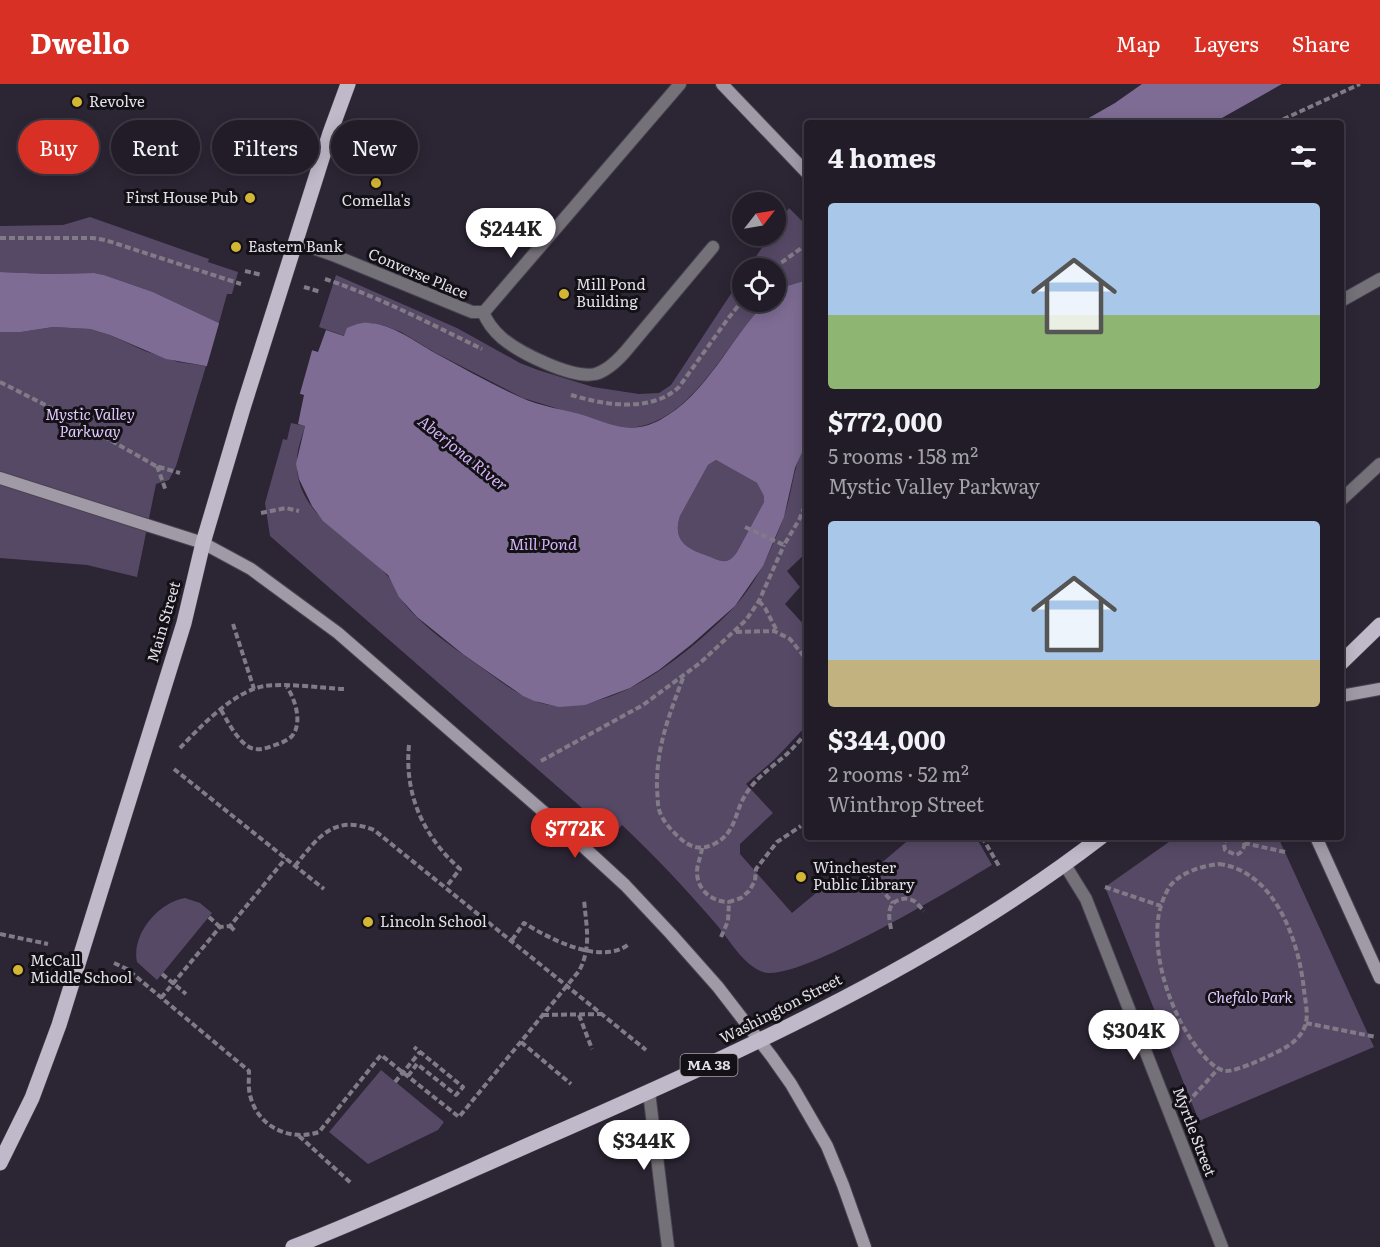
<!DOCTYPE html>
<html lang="en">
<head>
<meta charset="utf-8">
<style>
  :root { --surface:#211c27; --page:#29252f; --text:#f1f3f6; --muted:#a2a1a7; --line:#3e3a44; --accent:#d93025 }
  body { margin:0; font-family:Literata,serif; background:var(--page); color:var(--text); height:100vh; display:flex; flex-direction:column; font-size:22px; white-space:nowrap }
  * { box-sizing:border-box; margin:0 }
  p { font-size:20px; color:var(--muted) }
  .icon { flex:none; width:33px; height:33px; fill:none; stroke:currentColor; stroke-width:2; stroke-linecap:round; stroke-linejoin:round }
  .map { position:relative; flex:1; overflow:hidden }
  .details { position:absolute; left:804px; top:36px; width:540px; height:720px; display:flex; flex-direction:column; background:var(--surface); border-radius:6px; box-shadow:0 3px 15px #0003,0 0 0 2px var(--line) }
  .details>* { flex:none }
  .banner { position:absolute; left:18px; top:36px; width:570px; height:54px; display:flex; gap:12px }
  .needle { width:39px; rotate:59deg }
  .controls { position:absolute; left:732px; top:108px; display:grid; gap:12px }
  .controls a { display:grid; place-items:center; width:54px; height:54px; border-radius:50%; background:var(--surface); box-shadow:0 3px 15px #0003,0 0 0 2px var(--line); font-size:30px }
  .price { position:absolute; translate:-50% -51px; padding:0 14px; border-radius:21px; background:#fff; color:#222; font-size:20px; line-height:39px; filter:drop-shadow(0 2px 3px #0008) }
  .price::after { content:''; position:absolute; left:50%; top:36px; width:18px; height:14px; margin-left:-9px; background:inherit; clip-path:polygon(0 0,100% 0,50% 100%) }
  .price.current { background:var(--accent); color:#fff }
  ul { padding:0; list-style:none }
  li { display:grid; align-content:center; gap:12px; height:318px; padding:0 24px }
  li span { display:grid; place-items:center; height:186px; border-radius:6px; color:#555 }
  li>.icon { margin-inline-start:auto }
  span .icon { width:108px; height:108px; fill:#fffc; stroke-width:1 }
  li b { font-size:26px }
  h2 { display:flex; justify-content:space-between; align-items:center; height:72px; padding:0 24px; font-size:26px }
  .chip { padding:0 21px; border-radius:27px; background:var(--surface); box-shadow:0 3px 15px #0003,0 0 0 2px var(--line); font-size:21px; line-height:54px }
  .chip.current { background:var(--accent); color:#fff }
  header { display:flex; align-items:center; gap:36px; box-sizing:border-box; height:84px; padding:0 30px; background:var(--accent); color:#fff }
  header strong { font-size:28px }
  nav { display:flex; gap:33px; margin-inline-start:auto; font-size:21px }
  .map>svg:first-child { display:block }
</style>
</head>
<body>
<header>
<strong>Dwello</strong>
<nav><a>Map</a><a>Layers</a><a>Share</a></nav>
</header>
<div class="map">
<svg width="1380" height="1163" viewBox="0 0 1380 1163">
  <rect width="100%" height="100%" fill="#2c2534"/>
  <path fill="#564966" d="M789,124l18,18v54l-20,6 -11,7v-25h-28l22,-32h6v-9z
    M90,133l119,42 -1,3 30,10 -6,22h-5l-8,29 -66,-31 -49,-17 -10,-2 -45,1 -49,-2v-46l63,-1z
    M336,191l121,53 63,35 18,7 55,17 46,7 20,-1 12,-8 71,-108v25h24c-42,42 -76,129 -145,126l-98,-30 -89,-46 -33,-20 -16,-6 -15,-3 -25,13 -26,-9z
    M53,243l37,2 20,6 35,16 33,11 28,4 -30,100 -7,14 -13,4 -19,93 -50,-12 -87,-7v-226h21z
    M291,339l14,3c-3,11 -8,23 -8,35 -3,55 59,79 89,113 9,10 13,24 22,34 19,21 44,39 67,55 19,13 36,28 57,37 30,13 68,2 96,-11 37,-18 79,-53 107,-83 22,-24 37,-57 48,-87 10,-26 9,-53 24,-78v111l-20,19 13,16 -15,17 22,24v97l-32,34 -29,25 27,29 -33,31v10l52,59 48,-40 12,15 60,-51h64l16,28c-35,21 -196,119 -229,107 -20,-7 -34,-33 -47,-48 -30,-35 -61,-68 -94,-99l-9,10 -343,-299 -5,-33 18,-64 4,1z
    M716,376l41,23 7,12v7l-27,50c-3,4 -6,8 -11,9 -6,1 -12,-3 -18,-5 -21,-7 -36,-15 -28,-40l28,-51z
    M1176,753h102l96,210 -175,74 -94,-234z
    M185,814l15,5 12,10 -55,67 -20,-18c-6,-28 22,-60 48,-64z
    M381,986l63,52 -6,8 -70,34 -39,-32z"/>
  <path fill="#7e6c94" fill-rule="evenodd" d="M1142,0h140l-69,39h-133l35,-20z
    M0,188l49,2 45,-1 10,2 49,17 66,31 99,29 8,-22 18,6 3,-8c8,-3 14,-6 22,-5 25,2 45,18 66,30 28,15 56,31 85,44 21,10 44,12 66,19 27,9 45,19 74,4 48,-26 70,-82 106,-118h10v-9l11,-7 20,-6v161l-12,27 -11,49 -21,49 -28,40 -43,38 -33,26 -29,18 -45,17 -26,2 -25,-6 -11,-5 -59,-41 -47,-38 -18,-20 -11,-22 -65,-54 -11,-15 -13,-27 -3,-15 9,-38 -7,-2 6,-29 -98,-29 -40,-7 -56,-24 -20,-6 -37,-2 -32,5h-21zM716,376l41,23 7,13v6l-27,50c-3,4 -6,8 -11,9 -6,1 -12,-3 -18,-5 -21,-7 -36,-15 -28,-40l28,-51z"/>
  <path fill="#2c2534" d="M220,236l93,27 -14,50 -93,-28z"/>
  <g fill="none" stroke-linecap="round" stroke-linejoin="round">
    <g stroke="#494351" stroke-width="14">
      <path id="service" d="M1341,217l39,-22
        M483,228c4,10 11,19 19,26 18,15 70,41 93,36 12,-3 22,-13 30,-22l88,-105
        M1341,416l39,-36"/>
    </g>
    <g stroke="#494351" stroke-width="14">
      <path id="minor" d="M296,158l37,13 139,57h12l196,-228
        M1065,781l21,34 136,348
        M649,1008l19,155"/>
    </g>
    <g stroke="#494351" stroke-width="14">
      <path id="secondary" d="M722,0l85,89
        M0,394l203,65 48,26 87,64 238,207 49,45 46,49 47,53 54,70 19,27 36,62 16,39 22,62
        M1341,612l39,-7
        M1316,753l64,141"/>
    </g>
    <g stroke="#494351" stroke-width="16">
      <path id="primary" d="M1341,579l39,-38
        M0,1079l32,-65 27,-73 125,-402 19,-80 40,-135 87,-275 18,-49
        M293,1163c92,-36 182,-79 272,-118 186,-82 374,-167 536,-292"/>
    </g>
    <path stroke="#817b87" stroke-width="4" stroke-dasharray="6 3" stroke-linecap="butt" d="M1275,39l85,-39
      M0,154h93l12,2 136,44
      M774,184l33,-24
      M245,187l17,4
      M325,195c54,18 106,45 157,70
      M304,203l17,5
      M0,298l71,36 85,48 24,7
      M571,311c34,10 80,18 108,-8l48,-67 15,-19
      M157,382l9,25
      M261,429l25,-5 13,3
      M745,443l39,18 15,-25 8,-19
      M759,517l6,7 12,23
      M233,540l21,65
      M736,548l38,-1 16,8 17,21
      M683,594c-14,37 -27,70 -26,111 1,9 0,18 4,26 5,10 13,18 21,25 11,9 22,10 34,3 21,-12 18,-31 30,-49 10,-17 28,-28 42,-41 7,-7 13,-14 19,-21
      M221,626c7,12 16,30 28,37 7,4 16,2 23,-1 7,-2 15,-5 20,-10 11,-13 3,-37 -5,-49
      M409,661c-5,50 15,92 51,124l-14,18
      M180,664c21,-22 54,-57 85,-62 23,-3 56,2 79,3
      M541,677l102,-56 57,-42 46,-43 13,-19 25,-56
      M174,685l150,120
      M982,753l17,29
      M1228,753l-4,6 1,7 11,5c8,-3 11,-11 5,-18
      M1244,759l41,9
      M702,764c-1,9 -5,16 -5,24 0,18 15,30 32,30
      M1219,780c56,7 80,77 85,126 1,10 5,25 1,36 -3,9 -9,14 -17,20 -11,7 -51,26 -63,25 -9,-2 -17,-10 -22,-16 -29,-33 -50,-91 -45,-135 1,-11 6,-25 12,-34 11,-14 32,-20 49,-22z
      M295,782c23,-29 39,-52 79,-36l272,220
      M868,790l25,29
      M1105,803l56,19
      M209,833l11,10
      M230,842l6,6
      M891,845c-2,-11 -5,-25 8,-29 5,-2 10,-2 15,1 3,2 7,7 10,10
      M0,850l48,10
      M721,853l7,-16 1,-19 12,-4 8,-7 6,-10 1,-12 21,-27 24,-16
      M512,856l12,-17c26,16 77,43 105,21
      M114,879l13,6 122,102c0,8 -1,16 1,24 7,31 39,47 69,37l62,-77 78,62 120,-146c13,-24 7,-45 5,-72
      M162,890l24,20
      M161,914l59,-71 10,-1 56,-68
      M543,931l59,-1
      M579,931l13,34
      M1306,939l70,14
      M521,958l50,42
      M408,992l9,-12 39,31 7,-8 -49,-40
      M395,998l25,-30
      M1187,1019l32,-35
      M299,1052l53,48"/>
    <use href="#service" stroke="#747178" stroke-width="12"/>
    <use href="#minor" stroke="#747178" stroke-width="12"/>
    <use href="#secondary" stroke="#9f9aa6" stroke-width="12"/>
    <use href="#primary" stroke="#c0b9c9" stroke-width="15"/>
  </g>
  <g fill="#d4b635" stroke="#131016" stroke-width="2">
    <circle cx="77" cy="18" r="6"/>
    <circle cx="376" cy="99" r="6"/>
    <circle cx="250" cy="114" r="6"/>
    <circle cx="236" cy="163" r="6"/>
    <circle cx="564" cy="210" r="6"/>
    <circle cx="801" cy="793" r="6"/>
    <circle cx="368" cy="838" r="6"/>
    <circle cx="18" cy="886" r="6"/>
  </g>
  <g text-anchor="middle" stroke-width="6" stroke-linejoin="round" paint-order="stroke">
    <rect fill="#131016" stroke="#a5a1a9" stroke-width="1.5" x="680.5" y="970" width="57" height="22" rx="4.5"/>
    <g font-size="14" font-weight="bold" fill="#e3dfe8">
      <text x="709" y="986">MA 38</text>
    </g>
    <g font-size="15" fill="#e3dfe8" stroke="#131016" text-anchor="start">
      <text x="89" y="23">Revolve</text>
      <text x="238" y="119" text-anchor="end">First House Pub</text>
      <text x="376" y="122" text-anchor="middle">Comella's</text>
      <text x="248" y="168">Eastern Bank</text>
      <text x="576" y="206">Mill Pond<tspan x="576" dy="17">Building</tspan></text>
      <text x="813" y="789">Winchester<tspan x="813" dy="17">Public Library</tspan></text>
      <text x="380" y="843">Lincoln School</text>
      <text x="30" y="882">McCall<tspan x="30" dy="17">Middle School</tspan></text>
    </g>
    <g font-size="15" fill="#e3dfe8" stroke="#131016">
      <text transform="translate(418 190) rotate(23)" y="5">Converse Place</text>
      <text transform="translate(164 538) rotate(-74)" y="5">Main Street</text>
      <text transform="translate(781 925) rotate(-27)" y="5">Washington Street</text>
      <text transform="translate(1194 1048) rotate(69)" y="5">Myrtle Street</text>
    </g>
    <g font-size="15" font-style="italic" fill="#e1cafe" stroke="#131016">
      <text x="90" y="336">Mystic Valley<tspan x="90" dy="17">Parkway</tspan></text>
      <text x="1250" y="919">Chefalo Park</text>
    </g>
    <g font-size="16" font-style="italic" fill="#d3b5f6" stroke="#131016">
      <text transform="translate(463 369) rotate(39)" y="6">Aberjona River</text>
      <text x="543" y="466">Mill Pond</text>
    </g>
  </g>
</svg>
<div class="controls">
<a><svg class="needle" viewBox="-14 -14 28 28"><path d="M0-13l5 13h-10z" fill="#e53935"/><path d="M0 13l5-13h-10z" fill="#a2a1a7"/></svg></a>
<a><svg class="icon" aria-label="locate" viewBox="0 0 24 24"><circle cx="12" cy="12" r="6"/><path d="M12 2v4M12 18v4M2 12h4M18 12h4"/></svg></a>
</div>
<b class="price" style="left:511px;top:175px">$244K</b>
<b class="price current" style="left:575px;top:775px">$772K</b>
<b class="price" style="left:1134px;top:977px">$304K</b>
<b class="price" style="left:644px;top:1087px">$344K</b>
<div class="banner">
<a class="chip current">Buy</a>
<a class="chip">Rent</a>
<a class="chip">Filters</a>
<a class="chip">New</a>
</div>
<section class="details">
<h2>4 homes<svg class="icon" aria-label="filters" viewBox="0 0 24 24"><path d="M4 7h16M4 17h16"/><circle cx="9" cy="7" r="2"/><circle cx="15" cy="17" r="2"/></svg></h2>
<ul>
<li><span style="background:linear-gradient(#a9c7e8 60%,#8fb573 0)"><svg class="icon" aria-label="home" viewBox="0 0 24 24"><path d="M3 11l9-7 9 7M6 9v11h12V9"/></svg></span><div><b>$772,000</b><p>5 rooms · 158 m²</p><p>Mystic Valley Parkway</p></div></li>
<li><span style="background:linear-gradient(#a9c7e8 75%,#c2b280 0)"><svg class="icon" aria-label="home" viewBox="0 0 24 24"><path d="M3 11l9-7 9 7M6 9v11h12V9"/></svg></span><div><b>$344,000</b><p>2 rooms · 52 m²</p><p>Winthrop Street</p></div></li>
</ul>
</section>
</div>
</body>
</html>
